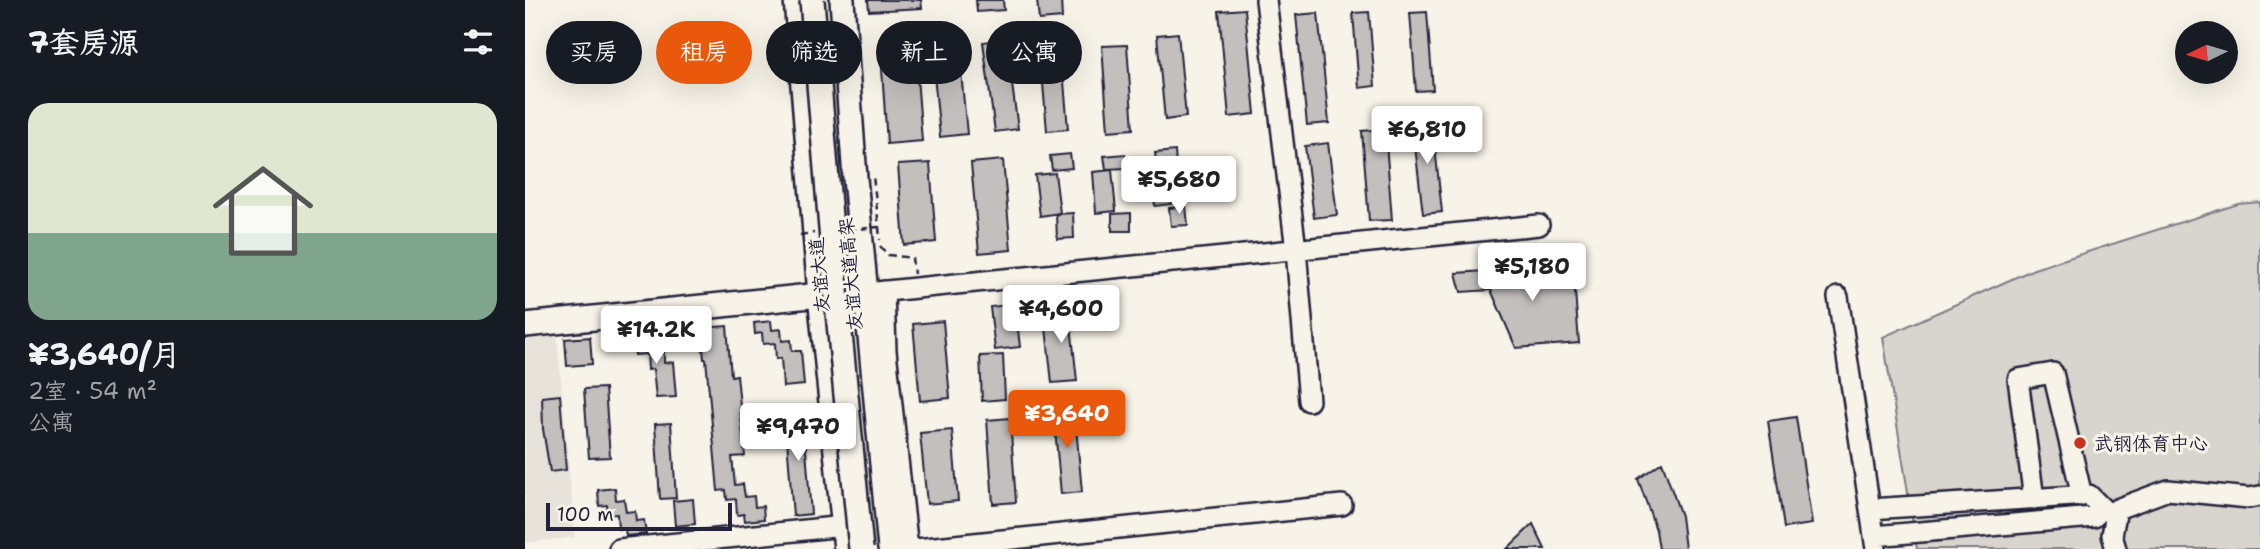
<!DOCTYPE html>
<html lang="zh">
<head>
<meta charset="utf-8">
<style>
  :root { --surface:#171b24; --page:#242831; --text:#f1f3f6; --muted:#9ea1a6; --accent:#ea580c }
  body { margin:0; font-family:"Shantell Sans","LXGW WenKai TC",sans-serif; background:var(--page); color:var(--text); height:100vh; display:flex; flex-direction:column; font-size:26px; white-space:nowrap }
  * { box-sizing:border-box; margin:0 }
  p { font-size:23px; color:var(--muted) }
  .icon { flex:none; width:38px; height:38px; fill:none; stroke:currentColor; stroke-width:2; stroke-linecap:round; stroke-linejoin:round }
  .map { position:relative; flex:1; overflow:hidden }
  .sheet { display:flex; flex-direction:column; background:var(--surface); width:525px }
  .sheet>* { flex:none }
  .hud { position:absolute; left:21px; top:21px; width:665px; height:63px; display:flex; gap:14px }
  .needle { width:46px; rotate:265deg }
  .buttons { position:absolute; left:1650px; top:21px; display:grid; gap:14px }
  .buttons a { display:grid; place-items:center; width:63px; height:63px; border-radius:50%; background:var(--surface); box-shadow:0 7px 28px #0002; font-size:35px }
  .scale { position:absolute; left:21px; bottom:18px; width:186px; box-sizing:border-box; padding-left:7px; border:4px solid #22223b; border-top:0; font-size:19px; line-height:24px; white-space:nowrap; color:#22223b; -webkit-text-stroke:5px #f7f3e8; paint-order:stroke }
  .price { position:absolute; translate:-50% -60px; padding:0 16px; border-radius:7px; background:#fff; color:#222; font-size:23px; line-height:46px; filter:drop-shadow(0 2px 4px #0008) }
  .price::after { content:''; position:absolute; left:50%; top:42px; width:21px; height:16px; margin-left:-10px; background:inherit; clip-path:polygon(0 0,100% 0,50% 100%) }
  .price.selected { background:var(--accent); color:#fff }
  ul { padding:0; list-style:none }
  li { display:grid; align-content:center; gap:14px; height:371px; padding:0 28px }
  li span { display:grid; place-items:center; height:217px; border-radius:21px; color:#555 }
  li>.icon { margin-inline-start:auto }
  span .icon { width:126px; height:126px; fill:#fffc; stroke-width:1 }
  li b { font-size:30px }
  h2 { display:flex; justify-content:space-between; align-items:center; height:84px; padding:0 28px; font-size:30px }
  .pill { padding:0 24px; border-radius:32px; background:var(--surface); box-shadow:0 7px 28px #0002; font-size:24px; line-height:63px }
  .pill.selected { background:var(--accent); color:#fff }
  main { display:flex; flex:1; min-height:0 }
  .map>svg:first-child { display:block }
</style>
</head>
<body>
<main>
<section class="sheet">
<h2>7套房源<svg class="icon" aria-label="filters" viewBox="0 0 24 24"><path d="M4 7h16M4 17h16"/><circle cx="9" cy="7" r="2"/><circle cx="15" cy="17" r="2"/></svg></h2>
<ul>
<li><span style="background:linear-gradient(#dfe7d0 60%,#7fa58c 0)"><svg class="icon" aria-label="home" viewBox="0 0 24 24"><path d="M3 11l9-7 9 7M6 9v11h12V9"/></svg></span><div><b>¥3,640/月</b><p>2室 · 54 m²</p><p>公寓</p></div></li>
</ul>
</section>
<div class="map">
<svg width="1735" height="549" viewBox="0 0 1735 549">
  <rect width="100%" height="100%" fill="#f7f3e8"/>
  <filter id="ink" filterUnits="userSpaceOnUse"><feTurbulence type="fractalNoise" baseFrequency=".0143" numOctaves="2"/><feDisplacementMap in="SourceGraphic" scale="14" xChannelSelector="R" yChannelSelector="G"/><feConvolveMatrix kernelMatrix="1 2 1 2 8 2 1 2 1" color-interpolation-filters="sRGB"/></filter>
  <g filter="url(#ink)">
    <path fill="#e7e3db" d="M32,336l18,201 -50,6v-204z"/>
    <path fill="#d8d5cf" stroke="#7d7c85" stroke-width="2" d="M1735,202v347h-343l-34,-212 151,-68 204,-65z"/>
    <path fill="#c2bfbd" stroke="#22223b" stroke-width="2" d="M343,0h53l1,8 -53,3z
      M451,0h27l1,10 -27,2z
      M512,0h24l1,18 -23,2z
      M720,9l10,105 -26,3 -10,-106z
      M844,12l6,74 -16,2 -6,-75z
      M902,12l6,78 -17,1 -6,-78z
      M793,13l11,110 -22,2 -11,-110z
      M653,33l8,84 -21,3 -8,-85z
      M481,39l12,90 -23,3 -12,-90z
      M433,41l9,93 -27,3 -9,-93z
      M602,45l6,84 -25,2 -6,-85z
      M536,46l7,83 -21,2 -7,-83z
      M390,51l7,90 -35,3 -6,-90z
      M907,119l10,93 -19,2 -11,-93z
      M860,129l7,91 -23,1 -7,-90z
      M803,143l9,72 -23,3 -9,-72z
      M650,151l1,16h-8l3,37 -16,2 -3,-35 5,-1 -2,-17z
      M545,154l2,14 -20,2 -2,-14z
      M600,154l1,14 -20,1 -2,-13z
      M478,160l8,90 -32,3 -8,-90z
      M405,163l6,79 -32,3 -6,-80z
      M587,170l4,41 -20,2 -3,-41z
      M530,173l5,40 -20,3 -5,-41z
      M661,206l2,19 -17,1 -2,-18z
      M548,213l1,25 -17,1 -1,-25z
      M606,213v18h-19v-17z
      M1048,265l6,78 -63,5 -25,-58 -30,2 -5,-19z
      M490,304l5,43 -25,3 -5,-43z
      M544,307l8,74 -25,2 -8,-74z
      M246,321l1,9 9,-1 1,12 9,-1 1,11h9l3,34 -21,2 -2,-29 -5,1 -1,-16 -12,1 -1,-11 -7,1 -1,-11z
      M418,321l7,77 -30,3 -7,-77z
      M202,326l4,50 6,-1 8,81 -13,1 3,28 8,-1 2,13 9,-1 1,11 8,-1 1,13 -19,2 -1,-7 -7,1 -1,-16 -9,1 -1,-10 -8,1 -12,-132h-2l-3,-31z
      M118,333l1,8 9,-1 1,12 10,-1v12l9,-1 3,35 -20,1 -3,-29 -5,1 -1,-16 -12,1 -1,-11 -7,1v-11z
      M65,337l2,27 -25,2 -2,-27z
      M478,355l2,44 -23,2 -2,-45z
      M80,388l5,69 -21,1 -5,-69z
      M35,395l6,75 -16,2 -7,-43 -1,-32z
      M549,405l8,87 -21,2 -8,-87z
      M278,411l8,103 -18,2 -8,-103z
      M1271,417l16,107 -28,4 -16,-107z
      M485,418l6,84 -23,2 -6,-84z
      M146,423l5,75 -16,1 -5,-75z
      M427,430l6,71 -31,3 -7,-71z
      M1137,462l19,54 4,33h-26l-3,-19 -18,-51z
      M90,488l1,12 8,-1 2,13 9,-1 1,10 8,-1 2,14 -20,2 -1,-7h-7l-1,-15 -9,1 -1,-10 -8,1 -1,-16z
      M168,499l2,25 -20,2 -2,-25z
      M1008,524l12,25h-38z"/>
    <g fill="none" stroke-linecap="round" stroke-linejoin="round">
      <g stroke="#22223b" stroke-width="24">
        <path id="minor" d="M741,0l30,250 13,151
          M359,291l2,60 22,198
          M296,295l46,-2 672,-68
          M1313,297l38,252
          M1509,499l-16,-120 35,-6 29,123
          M1345,509l219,-14 14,14 -9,8 -220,19
          M94,549l225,-23
          M391,549l426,-44
          M1591,549l-4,-14 5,-26 51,-19 81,8 11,-2"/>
      </g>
      <g stroke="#22223b" stroke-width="28">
        <path id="major" d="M271,0l24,295 26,254
          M317,0l13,178 35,371
          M0,325l295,-30"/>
      </g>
      <path stroke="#22223b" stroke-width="2.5" stroke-dasharray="7 5" stroke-linecap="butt" d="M354,227l1,13
        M355,246l8,9 24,3 2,16"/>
      <use href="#minor" stroke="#f7f3e8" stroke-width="19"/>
      <use href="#major" stroke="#f7f3e8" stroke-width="23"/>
      <g stroke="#22223b" stroke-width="28" stroke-linecap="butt">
        <path id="major-bridge" d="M287,0l26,313 23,236"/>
      </g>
      <path stroke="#22223b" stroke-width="2.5" stroke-dasharray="7 5" stroke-linecap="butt" d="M324,230l30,-3 -6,-51
        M275,235l14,-2"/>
      <use href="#major-bridge" stroke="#f7f3e8" stroke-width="23"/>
    </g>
  </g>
  <circle fill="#c8321e" stroke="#f7f3e8" stroke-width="2.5" cx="1555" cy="443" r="7"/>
  <g text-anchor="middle" stroke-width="6" stroke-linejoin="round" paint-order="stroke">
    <g font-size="19" fill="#22223b" stroke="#f7f3e8">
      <text transform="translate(325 274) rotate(-95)" y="7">友谊大道高架</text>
      <text transform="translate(294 275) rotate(-95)" y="7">友谊大道</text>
    </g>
    <g font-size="19" fill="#22223b" stroke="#f7f3e8" text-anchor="start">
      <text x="1569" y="450">武钢体育中心</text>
    </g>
  </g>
</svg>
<div class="buttons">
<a><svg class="needle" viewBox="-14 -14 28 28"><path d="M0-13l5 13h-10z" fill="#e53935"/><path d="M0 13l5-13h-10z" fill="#9ea1a6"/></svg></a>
</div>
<div class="scale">100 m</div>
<b class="price" style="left:902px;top:166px">¥6,810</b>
<b class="price" style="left:654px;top:216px">¥5,680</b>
<b class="price" style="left:1007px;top:303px">¥5,180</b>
<b class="price" style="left:536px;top:345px">¥4,600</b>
<b class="price" style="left:131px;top:366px">¥14.2K</b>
<b class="price selected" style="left:542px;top:450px">¥3,640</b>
<b class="price" style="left:273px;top:463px">¥9,470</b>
<div class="hud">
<a class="pill">买房</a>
<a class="pill selected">租房</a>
<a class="pill">筛选</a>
<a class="pill">新上</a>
<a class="pill">公寓</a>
</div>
</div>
</main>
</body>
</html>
